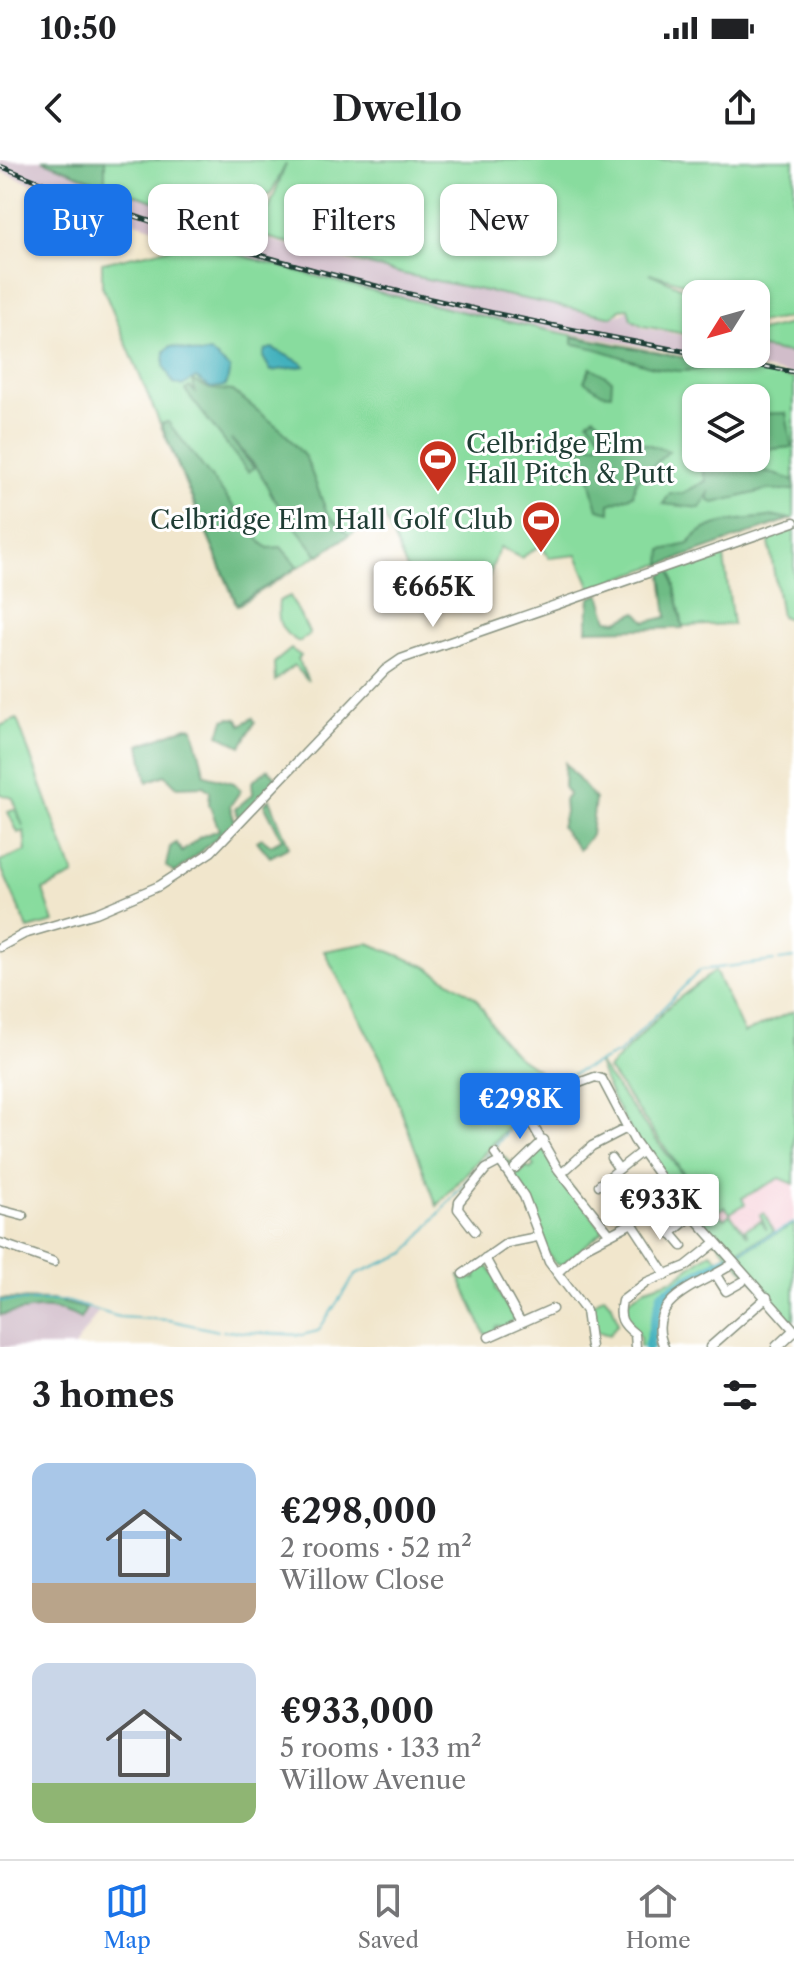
<!DOCTYPE html>
<html lang="en">
<head>
<meta charset="utf-8">
<style>
  :root { --surface:#fff; --page:#f6f6f6; --text:#202124; --muted:#757577; --line:#e0e0e0; --accent:#1a73e8 }
  body { margin:0; font-family:"Libre Caslon Text",serif; background:var(--page); color:var(--text); height:100vh; display:flex; flex-direction:column; font-size:30px; white-space:nowrap }
  * { box-sizing:border-box; margin:0 }
  p { font-size:26px; color:var(--muted) }
  .icon { flex:none; width:44px; height:44px; fill:none; stroke:currentColor; stroke-width:2; stroke-linecap:round; stroke-linejoin:round }
  .map { position:relative; height:1187px; overflow:hidden }
  .side { display:flex; flex-direction:column; background:var(--surface); flex:1 }
  .side>* { flex:none }
  .top-card { position:absolute; left:24px; top:24px; width:746px; height:72px; display:flex; gap:16px }
  .needle { width:52px; rotate:233deg }
  .controls { position:absolute; left:682px; top:120px; display:grid; gap:16px }
  .controls a { display:grid; place-items:center; width:88px; height:88px; border-radius:16px; background:var(--surface); box-shadow:0 2px 6px #0004; font-size:40px }
  .price { position:absolute; translate:-50% -68px; padding:0 18px; border-radius:8px; background:#fff; color:#222; font-size:26px; line-height:52px; filter:drop-shadow(0 2px 4px #0008) }
  .price::after { content:''; position:absolute; left:50%; top:48px; width:24px; height:18px; margin-left:-12px; background:inherit; clip-path:polygon(0 0,100% 0,50% 100%) }
  .price.active { background:var(--accent); color:#fff }
  ul { padding:0; list-style:none }
  li { display:flex; align-items:center; gap:24px; height:200px; padding:0 32px }
  li span { display:grid; place-items:center; flex:none; width:224px; height:160px; border-radius:16px; color:#555 }
  li>.icon { margin-inline-start:auto }
  span .icon { width:96px; height:96px; fill:#fffc; stroke-width:1 }
  li b { font-size:34px }
  h2 { display:flex; justify-content:space-between; align-items:center; height:96px; padding:0 32px; font-size:34px }
  .tag { padding:0 28px; border-radius:16px; background:var(--surface); box-shadow:0 2px 6px #0004; font-size:28px; line-height:72px }
  .tag.active { background:var(--accent); color:#fff }
  .status { display:flex; justify-content:space-between; align-items:center; height:56px; padding:0 40px; background:var(--surface); direction:ltr }
  .status svg { height:22px; fill:currentColor }
  header { display:flex; justify-content:space-between; align-items:center; height:104px; padding:0 32px; background:var(--surface); font-size:36px; font-weight:600 }
  .menu { display:flex; justify-content:space-around; align-items:center; height:112px; border-top:2px solid var(--line); background:var(--surface); font-size:22px; color:var(--muted) }
  .menu a { display:grid; justify-items:center; gap:4px }
  .menu .active { color:var(--accent) }
  .map>svg:first-child { display:block }
</style>
</head>
<body>
<div class="status"><b>10:50</b><svg viewBox="0 0 49 12"><path d="M0 12V9h3v3zM5 12V6h3v6zM10 12V3h3v9zM15 12V0h3v12zM26 1h20v11H26zM47 4h2v5h-2z"/></svg></div>
<header><svg class="icon" aria-label="back" viewBox="0 0 24 24"><path d="M15 5l-7 7 7 7"/></svg>Dwello<svg class="icon" aria-label="share" viewBox="0 0 24 24"><path d="M12 15V3M7 8l5-5 5 5M5 13v7h14v-7"/></svg></header>
<div class="map">
<svg width="794" height="1187" viewBox="0 0 794 1187">
  <rect width="100%" height="100%" fill="#fff"/>
  <filter id="ink" filterUnits="userSpaceOnUse"><feTurbulence type="fractalNoise" baseFrequency=".0125" numOctaves="2"/><feDisplacementMap in="SourceGraphic" scale="16" xChannelSelector="R" yChannelSelector="G"/><feConvolveMatrix kernelMatrix="1 2 1 2 8 2 1 2 1" color-interpolation-filters="sRGB"/></filter>
  <filter id="wash" filterUnits="userSpaceOnUse"><feTurbulence type="fractalNoise" baseFrequency=".006" numOctaves="4" result="noise"/><feDisplacementMap in="SourceGraphic" scale="32" xChannelSelector="R" yChannelSelector="G"/><feGaussianBlur stdDeviation="1.8" result="paint"/><feColorMatrix in="noise" values="0 0 0 0 0 0 0 0 0 0 0 0 0 0 0 0 0 1.4 0 .05"/><feComposite in="paint" operator="in"/></filter>
  <g filter="url(#wash)">
    <rect width="100%" height="100%" fill="#f1e6cc"/>
    <path fill="#f6cfd8" d="M787,1011l7,13v38l-48,25 -39,-39z"/>
    <path fill="#d1bdca" d="M0,0h45l184,67 4,-12 26,8 -3,13 94,26 262,56 16,-8 3,10 12,8 53,10v16h60v-6l38,7v20l-309,-58 -195,-46 -192,-61 -98,-39z
      M0,1139l53,1 45,12 -24,35h-74z"/>
    <path fill="#88dc9e" stroke="#548c69" stroke-width="2" fill-rule="evenodd" d="M105,0h689v157l-38,6v-29l-9,-9 -35,7 -63,-19 47,21v42l-53,-10 -12,-7 -3,-11 -8,1 -7,8 -210,-43 -144,-39 27,-71 -16,31h-5l-1,20 -5,6 -25,-7 -6,11 -123,-40z
      M197,82c196,61 396,98 597,137v139l-203,70 -14,-33 -28,3 -8,-13 -20,13 -21,-11 -14,37 -66,15 -37,-85 -146,92 -135,-320v-23zM696,238h60v60h-60z
      M794,163v31l-38,-7v-15z
      M794,367v94l-13,-5 -13,-80z
      M723,391l10,73 -50,2 -12,-58z
      M290,436l20,38 -11,8c-20,-10 -22,-22 -20,-41z
      M291,489l10,7 -3,3 10,22 -14,-16 -19,16 -1,-18z
      M17,559l57,156 -31,15 11,32 -26,7 -28,-64v-4l26,-10 -2,-20 -6,2 -10,-21 8,-3 7,17 -10,-28 -13,-4v-68z
      M368,783l57,23 51,32 23,38 18,20 34,23 -114,127 -55,-145 -58,-110z
      M715,811l29,62 50,-22v173l-14,-6 -38,20 3,6 -15,9 -5,-6 -8,5 7,7 6,-5 18,22 -3,-7 16,-8 6,9 -7,-15 4,-2 10,19 -45,23c-50,-57 -106,-119 -131,-192l109,144 11,-4 -12,1 -98,-135 62,-64z
      M541,986l62,85 -41,34 -7,-2 -7,-9 -23,-62 -27,-40 13,11 3,-2 6,13 5,-5 -2,-4 7,4 4,-3 -5,-7z
      M794,1064v96l-7,-2 -56,-61z
      M711,1092l15,13c-30,14 -81,29 -69,74l-5,2 3,6h-15v-10l-15,-15 3,-21 18,-13 28,-9z
      M486,1104l11,15 -1,10 19,30 -11,8 -7,-1 -7,9 -5,-1 -26,-58 17,3v-9z
      M604,1136l8,9 6,18 -9,12 -14,-4 -6,-24z"/>
    <path fill="#6ebc85" stroke="#467c5c" stroke-width="2" d="M42,0h63v25z
      M573,177l136,25 1,3c-41,20 -93,-16 -137,-21z
      M591,207l21,13 -1,14 -9,-1 -18,-12z
      M193,221l17,8 23,2 50,40 23,27 21,55 22,22 -29,20 -4,-2 -42,-54 -16,-30 -27,-30 23,29 -6,4 -63,-82 5,-3 5,5z
      M786,253l6,34 -28,3 -8,-12v-24z
      M594,256l20,18 55,17 -33,31 -3,13 -23,9v8l-12,-3 -17,-63 16,-2 6,-7 -15,-16z
      M168,262l94,121 6,5 13,-1 17,20 -61,37 -76,-180z
      M699,298h20l75,22v10h-27l-53,13 -5,-2v-8l-9,15 -37,-4 7,-11 11,1 25,-13z
      M775,356l15,3 -129,46 1,-15 27,-6c15,-27 59,-23 86,-28z
      M671,408l12,60 -96,2 3,-32 10,-4 8,26 10,1 19,-9 9,10 21,-5 -5,-42z
      M230,558l8,1 3,6 12,-7 2,4 -14,24 -22,-11 5,-15z
      M187,567l6,1 12,47 29,8 7,7 -11,16 5,17 -60,50 -9,-7 4,-19 6,-4 6,9 18,-15 19,-7 -10,-26 1,-13 -7,-5 -26,1 -12,-12 -18,7 -7,-37z
      M565,603l30,36 -4,36 -12,15 -18,-23 4,-15 -1,-12 5,-6 -5,-7z
      M268,609l8,8v5l-36,40 -5,-13 18,-15 -1,-12z
      M270,639l19,48 -19,10 -13,-16 5,-3 9,7 11,-6 -18,-35z
      M0,1139l53,1 33,9 -6,10c-28,-17 -51,-9 -80,-4z"/>
    <path fill="#42b1bd" stroke="#307778" stroke-width="2" d="M171,186l29,8 10,-2 20,17 -4,17 -15,2 -15,-10 -14,8 -9,-3 -9,-17 1,-15z
      M272,188l30,15 3,3 -34,5 -8,-14 2,-7z"/>
    <g fill="none" stroke-linecap="round" stroke-linejoin="round">
      <path stroke="#42b1bd" stroke-width="2" d="M779,800l15,-2
        M495,986l55,-62 69,-31 81,-83 74,-9
        M731,1096l63,-33
        M0,1141h66l53,16 50,3 49,11
        M223,1171l79,4 16,-4 38,-57 50,-21 83,-99"/>
      <path stroke="#42b1bd" stroke-width="10" d="M648,1187l14,-53 64,-35"/>
    </g>
  </g>
  <g filter="url(#ink)">
    <g fill="none" stroke-linecap="round" stroke-linejoin="round">
      <g stroke="#889280" stroke-width="11">
        <path id="minor" d="M0,787l24,-13 72,-21 63,-27 52,-34 174,-182 16,-11 393,-137
          M495,994l29,42 25,66 37,49 5,36
          M611,998l8,11
          M515,1008l29,-28
          M562,1013l30,-27 35,-18
          M599,1025l42,-33
          M0,1050l23,6
          M660,1060l22,26
          M632,1063l34,52
          M475,1071l-17,-22 1,-7 27,-33 15,-8
          M608,1072l-50,-63 -27,-47 29,-32 35,-13 7,2 32,61 35,49 125,141
          M671,1073l21,-17
          M0,1083l54,19
          M485,1098l35,63
          M557,1113l27,-25 48,-25 37,-34
          M463,1114l44,-31 30,-6
          M716,1115l10,16 16,-9
          M489,1177l63,-28
          M636,1187l-1,-13c-13,-10 -17,-16 -13,-33l25,-19 39,-16 29,-23
          M664,1187c-22,-50 41,-63 70,-84
          M710,1187l57,-50"/>
      </g>
      <g stroke="#889280" stroke-width="13">
        <path id="major" d="M777,1187l17,-16"/>
      </g>
      <use href="#minor" stroke="#fff" stroke-width="8"/>
      <use href="#major" stroke="#fff" stroke-width="10"/>
      <g stroke="#1f3d34" stroke-width="5">
        <path id="rail" d="M0,6c259,106 521,155 794,206"/>
      </g>
      <use href="#rail" stroke="#fff" stroke-width="2" stroke-dasharray="6" stroke-linecap="butt"/>
    </g>
  </g>
  <defs>
    <g id="stadium-pin" transform="scale(2)"><path d="M0 17L-7.5 6A9.5 9.5 0 1 1 7.5 6Z" fill="#c8321e" stroke="#fff"/><path d="M0-5a6.5 5 0 1 0 0 10a6.5 5 0 1 0 0-10ZM-3.5-1.8h7v3.6h-7Z" fill="#fff"/></g>
  </defs>
  <g fill-rule="evenodd">
    <use href="#stadium-pin" x="438" y="299"/>
    <use href="#stadium-pin" x="541" y="360"/>
  </g>
  <g text-anchor="middle" stroke-width="6" stroke-linejoin="round" paint-order="stroke">
    <g font-size="26" fill="#1f3d34" stroke="#fff" text-anchor="start">
      <text x="466" y="293">Celbridge Elm<tspan x="466" dy="30">Hall Pitch &amp; Putt</tspan></text>
      <text x="513" y="369" text-anchor="end">Celbridge Elm Hall Golf Club</text>
    </g>
  </g>
</svg>
<div class="controls">
<a><svg class="needle" viewBox="-14 -14 28 28"><path d="M0-13l5 13h-10z" fill="#e53935"/><path d="M0 13l5-13h-10z" fill="#757577"/></svg></a>
<a><svg class="icon" aria-label="layers" viewBox="0 0 24 24"><path d="M12 4l9 5-9 5-9-5zM3 14l9 5 9-5"/></svg></a>
</div>
<b class="price" style="left:433px;top:469px">€665K</b>
<b class="price active" style="left:520px;top:981px">€298K</b>
<b class="price" style="left:660px;top:1082px">€933K</b>
<div class="top-card">
<a class="tag active">Buy</a>
<a class="tag">Rent</a>
<a class="tag">Filters</a>
<a class="tag">New</a>
</div>
</div>
<section class="side">
<h2>3 homes<svg class="icon" aria-label="filters" viewBox="0 0 24 24"><path d="M4 7h16M4 17h16"/><circle cx="9" cy="7" r="2"/><circle cx="15" cy="17" r="2"/></svg></h2>
<ul>
<li><span style="background:linear-gradient(#a9c7e8 75%,#b9a48a 0)"><svg class="icon" aria-label="home" viewBox="0 0 24 24"><path d="M3 11l9-7 9 7M6 9v11h12V9"/></svg></span><div><b>€298,000</b><p>2 rooms · 52 m²</p><p>Willow Close</p></div></li>
<li><span style="background:linear-gradient(#c9d6e8 75%,#8fb573 0)"><svg class="icon" aria-label="home" viewBox="0 0 24 24"><path d="M3 11l9-7 9 7M6 9v11h12V9"/></svg></span><div><b>€933,000</b><p>5 rooms · 133 m²</p><p>Willow Avenue</p></div></li>
</ul>
</section>
<nav class="menu">
<a class="active"><svg class="icon" aria-label="map" viewBox="0 0 24 24"><path d="M3 6l6-2 6 2 6-2v14l-6 2-6-2-6 2zM9 4v14M15 6v14"/></svg>Map</a>
<a><svg class="icon" aria-label="saved" viewBox="0 0 24 24"><path d="M7 4h10v16l-5-4-5 4z"/></svg>Saved</a>
<a><svg class="icon" aria-label="home" viewBox="0 0 24 24"><path d="M3 11l9-7 9 7M6 9v11h12V9"/></svg>Home</a>
</nav>
</body>
</html>
